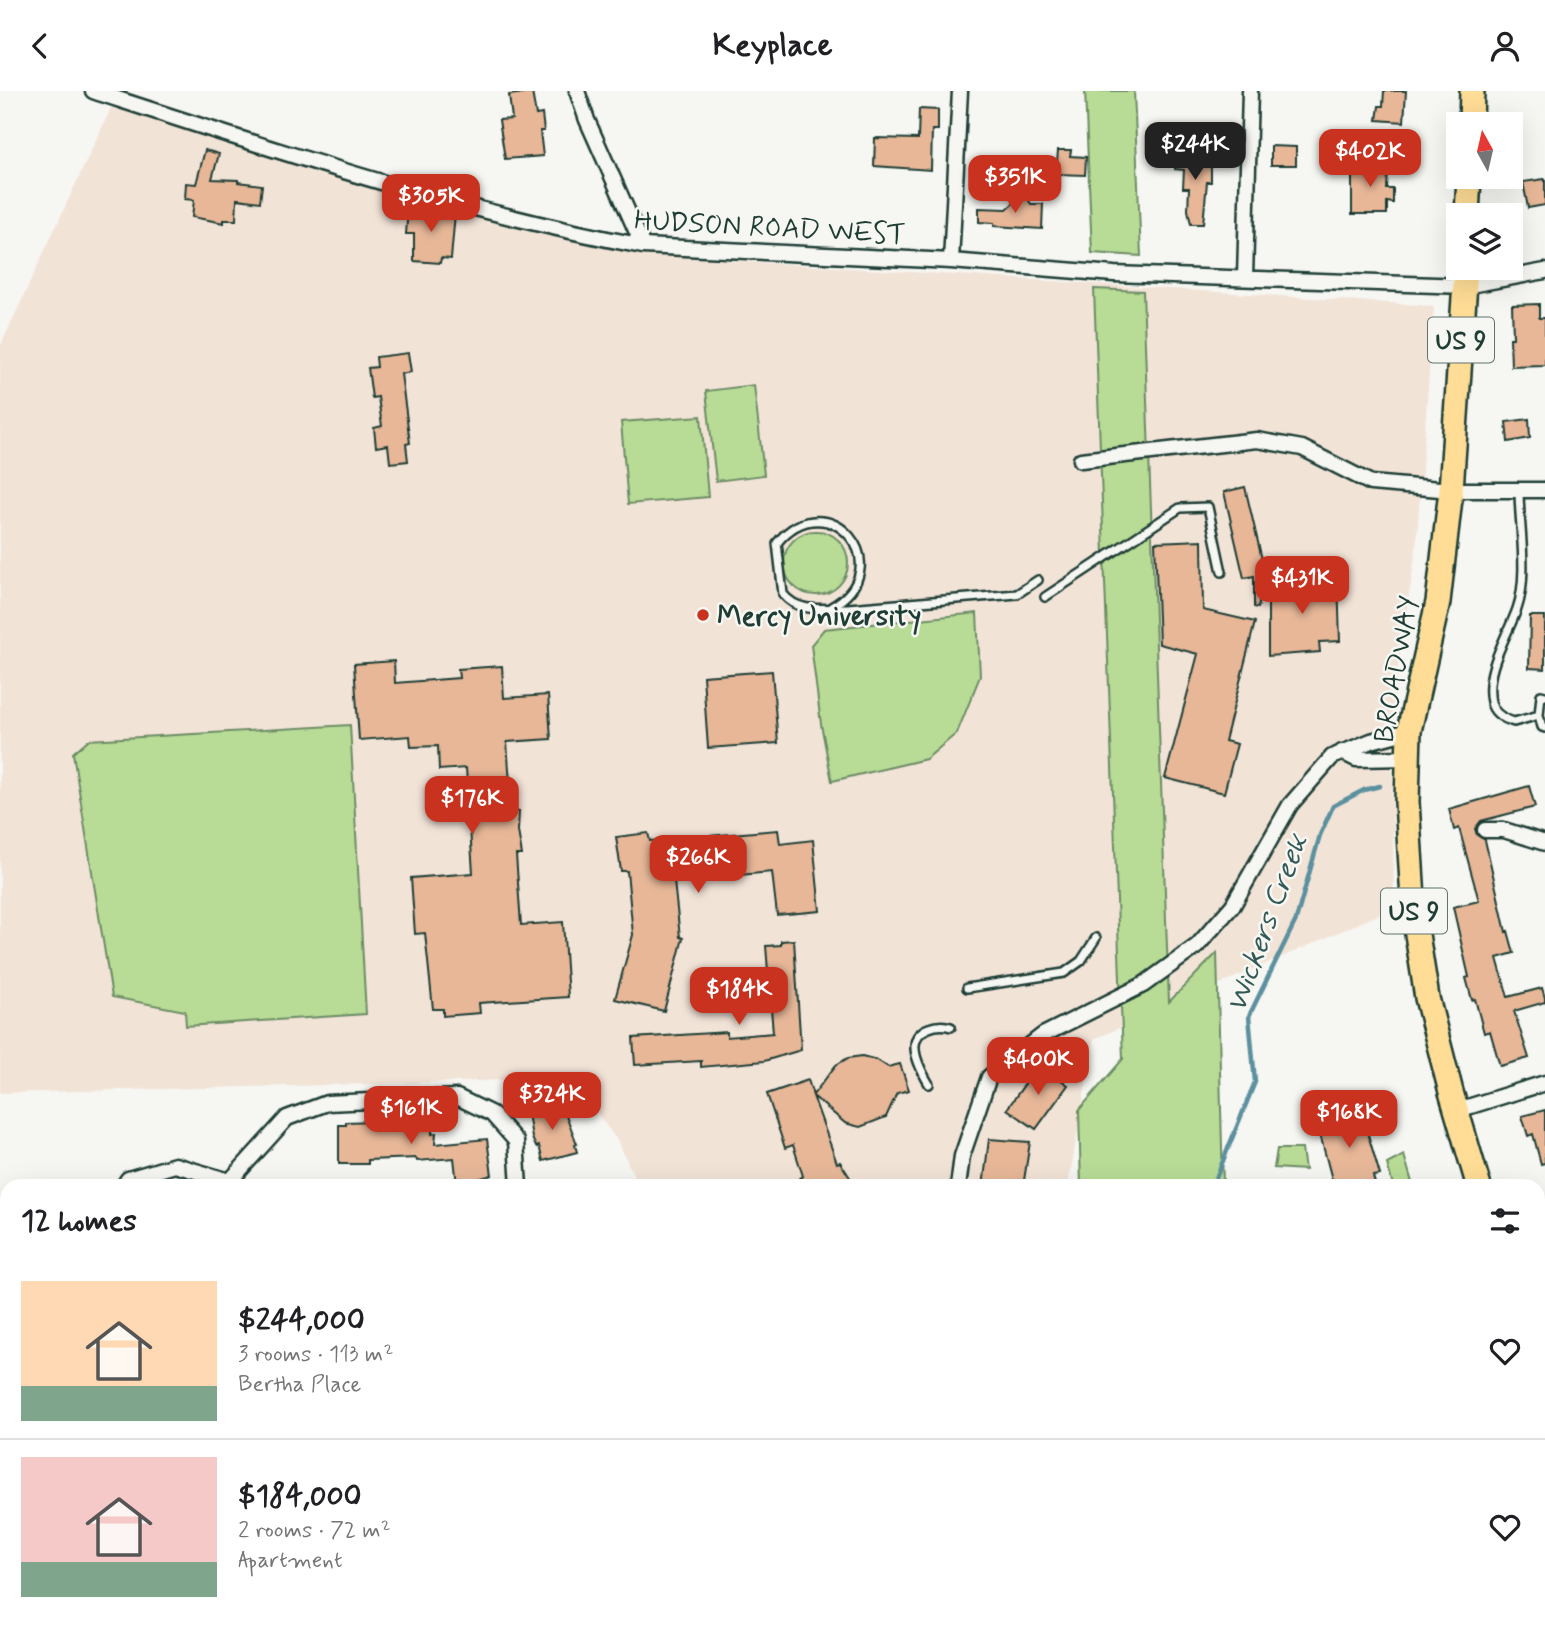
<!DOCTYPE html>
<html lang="en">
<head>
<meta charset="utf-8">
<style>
  :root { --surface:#fff; --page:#f2f2f2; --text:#202124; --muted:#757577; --line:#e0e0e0; --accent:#c8321e }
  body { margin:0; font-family:Mynerve,sans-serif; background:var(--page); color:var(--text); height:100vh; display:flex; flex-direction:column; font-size:26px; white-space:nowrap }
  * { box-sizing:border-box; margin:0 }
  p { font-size:23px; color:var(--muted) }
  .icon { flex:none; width:38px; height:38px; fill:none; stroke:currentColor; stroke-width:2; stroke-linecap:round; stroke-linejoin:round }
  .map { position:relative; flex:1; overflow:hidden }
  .side { position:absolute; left:0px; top:1088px; width:1545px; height:450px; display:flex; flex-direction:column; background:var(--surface); border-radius:21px 21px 0 0; box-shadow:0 7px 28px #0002 }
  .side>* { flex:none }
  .needle { width:46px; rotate:352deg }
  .fabs { position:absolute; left:1446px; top:21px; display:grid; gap:14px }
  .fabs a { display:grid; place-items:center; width:77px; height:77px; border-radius:0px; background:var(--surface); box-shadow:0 7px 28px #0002; font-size:35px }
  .price { position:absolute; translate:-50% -60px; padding:0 16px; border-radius:14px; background:var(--accent); color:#fff; font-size:23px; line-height:46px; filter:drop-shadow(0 2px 4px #0008) }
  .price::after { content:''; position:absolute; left:50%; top:42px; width:21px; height:16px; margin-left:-10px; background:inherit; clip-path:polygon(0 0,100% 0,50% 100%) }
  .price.on { background:#222; color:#fff }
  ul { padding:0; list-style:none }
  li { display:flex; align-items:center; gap:21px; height:175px; padding:0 21px }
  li+li { border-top:2px solid var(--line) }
  li span { display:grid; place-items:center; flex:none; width:196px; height:140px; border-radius:0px; color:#555 }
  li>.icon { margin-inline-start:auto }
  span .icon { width:84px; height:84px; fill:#fffc; stroke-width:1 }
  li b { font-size:30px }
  h2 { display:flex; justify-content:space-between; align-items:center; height:84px; padding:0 21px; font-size:30px }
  header { display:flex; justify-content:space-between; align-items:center; height:91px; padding:0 21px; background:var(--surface); font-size:32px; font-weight:700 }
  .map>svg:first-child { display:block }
</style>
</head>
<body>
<header><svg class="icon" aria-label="back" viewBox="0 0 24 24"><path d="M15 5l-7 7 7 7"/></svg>Keyplace<svg class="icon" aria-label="person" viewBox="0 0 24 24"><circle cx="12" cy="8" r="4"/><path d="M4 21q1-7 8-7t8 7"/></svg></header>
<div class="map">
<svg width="1545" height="1538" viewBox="0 0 1545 1538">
  <rect width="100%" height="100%" fill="#f6f6f2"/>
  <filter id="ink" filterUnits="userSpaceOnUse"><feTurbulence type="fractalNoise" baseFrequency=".0143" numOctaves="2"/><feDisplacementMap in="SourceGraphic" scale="14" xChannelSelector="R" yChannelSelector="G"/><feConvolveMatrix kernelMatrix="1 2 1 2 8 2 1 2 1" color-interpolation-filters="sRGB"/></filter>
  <g filter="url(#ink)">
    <path fill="#f2e3d7" d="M112,15l438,128 130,23 754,49 -18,243 -20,132 -4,79 2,148 -300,131 -26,147h-429l-22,-46 -47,-63 -115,5 -455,11v-746z"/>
    <path fill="#b8dc96" stroke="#6c8c65" stroke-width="2" d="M1085,0h49l7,165 -49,-3z
      M1094,198l49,2 26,711 48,-49 6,233h-142l-2,-76 44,-51z
      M754,294l10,90 -48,6 -10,-90z
      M701,325l7,81 -80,7 -7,-82z
      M784 472a32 32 0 1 1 64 0a32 32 0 1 1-64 0Z
      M977,522l3,63 -23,57 -31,26 -94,22 -11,-57 -10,-79 13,-16z
      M350,634l16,289 -180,12 -1,-15 -73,-14 -39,-244 15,-13z
      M1277,1058h25l3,21 -31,-2z
      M1404,1064l9,31h-20l-6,-22z
      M1538,1440l7,26v67l-126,5v-7h119z
      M1115,1531h87l-1,7h-86z"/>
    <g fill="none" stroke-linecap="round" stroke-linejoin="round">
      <path stroke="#5b909e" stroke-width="4.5" d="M1214,1092l41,-101 -6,-66 47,-96 24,-85 13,-29 31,-16 16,-4
        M728,1531l10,7
        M220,1538l7,-7
        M806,1538l14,-7"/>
    </g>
    <path fill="#e7b798" stroke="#1f3d34" stroke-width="2" d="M1384,0h22l-2,31 -27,-2 2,-14h4z
      M532,1l4,23 6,-1 2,17h-4l3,25 -38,3 -6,-39 13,-1 -3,-24z
      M919,18l19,1v20h-6l-1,40 -57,-4 1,-28 43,1z
      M1271,55l25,1v18h-25z
      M1189,56l16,1 1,18 5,1v15h-4l-4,42h-12l-3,-14 1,-22h-6l1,-18 -9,-1 1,-13 12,1z
      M205,59l14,4 -7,25 26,1v2l24,3 -2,17 -23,-3 -1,21h-12v3l-32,-6 2,-17 -9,-1 1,-16 10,1z
      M1058,59h13l-1,6 16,1 -1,18 -29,-1z
      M1371,66v14l17,-1 -1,19h6v14l-6,-1v12h-35v-44l4,-3v-9z
      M1545,88v26l-17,3 -5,-26z
      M1018,108h10l3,5h12l-1,25 -48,-3v-3l-15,-1v-14l28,1z
      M408,117l47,5 -4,46 -10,-1 -1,5 -26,-2v-27h-8z
      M1539,213v14h6v47l-34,1 -1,-28h3l-1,-33z
      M408,262l3,19 -10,2 9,69 -4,1 2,17 -18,2 -2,-18 -12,2 -2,-19 8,-2 -4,-29 -6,1 -4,-30 9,-1 -1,-10z
      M1529,328l1,19 -22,4 -2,-20z
      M1245,396l23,98 -4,-1 -6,24 -4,-1v-31l-10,2 -20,-86z
      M1202,449l1,70 52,12 -30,119 12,3 -13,49 -59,-15 33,-124 -39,-10 -4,-102z
      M1338,488l2,62 -21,1 1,10 -52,4v-74z
      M1530,525h15v53l-16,-1z
      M394,570l1,22 64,-5 -1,-9 44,-3 2,32 44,-3 3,44 -44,3 5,69h7l-1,20 4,24h-6l5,70 42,-3 5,75 -89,6 1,10 -37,3v-7h-10l-8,-76 -10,1 -4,-56 62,-5 -7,-105 -27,2 -1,-24 -27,1 -1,-11 -51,4 -5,-76z
      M772,580l6,72 -70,5 -5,-72z
      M1529,695l6,21 -54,14 -6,8 2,6 8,5 21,92 2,-1 6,22 -17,5 11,39 34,-9 3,10v4l-31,9 15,47 -29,8 -10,-35 -6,2 -9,-34 -3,1 -6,-22 3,-1 -16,-70 26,-6 -20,-73 -5,2 -5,-21z
      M778,739l2,14 33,-4 7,71 -43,4 -5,-43 -98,9 6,56 3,1 -19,73 -49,-12 18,-64 -6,-64h-6l-5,-34 32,-4 2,8z
      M794,849l7,110 -37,11 -63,6v-6l-66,4 -2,-27 94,-6v5l46,-4 -7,-87 15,-1v-4z
      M862,965l15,4 11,7 12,-3 9,26 -12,3 -11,24 -26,10 -15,-4 -32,-27 24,67 3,-1 16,25h-68l15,-11 -10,-31 -8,3 -18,-54 41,-14 5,15 23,-30 12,-7z
      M1039,973l29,21 -32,44 -29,-20z
      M561,1011l16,42 -2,1 2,7 -34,9 -4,-15 -3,1 -4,-9 -4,-25z
      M1350,1017l2,5 9,-2 19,64 -7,1 3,11h-42l-17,-64 18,-5 -2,-6z
      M1545,1019v53l-4,1 -8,-30 -5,2 -6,-20z
      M432,1028v15l4,-1 -1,11 52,-5 5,36 -35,10 -3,-27 -37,3 -1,-3 -48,2v4h-29v-39h7v-3z
      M989,1048l41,3 -7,45h-40z"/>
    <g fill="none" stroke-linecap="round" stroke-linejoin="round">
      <g stroke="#1f3d34" stroke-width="12">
        <path id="lane" d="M1519,399c0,36 10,85 -2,119 -10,28 -33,62 -26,93 2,11 13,17 23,20l25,-7
          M1045,506l135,-89 28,-1 14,65
          M831,516c71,-40 -3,-127 -54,-64l6,51c17,21 42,13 65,14l169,-14 21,-14
          M1545,605l-4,-1 -2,20 3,12 3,1
          M967,897l97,-15 17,-12 15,-23
          M929,993c-6,-10 -15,-26 -14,-39 1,-17 23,-22 36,-18
          M1538,1344l7,-1
          M0,1457l7,3
          M1238,1531v7
          M1382,1531l2,7
          M72,1538v-7"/>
      </g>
      <g stroke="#1f3d34" stroke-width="19">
        <path id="street" d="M93,0c181,59 363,120 550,155l308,15 163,13 351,12 80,-15
          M577,0l10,29 56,126
          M951,170l9,-170
          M1245,187l5,-187
          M1081,369l176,-20 45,8 69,35 80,7h94
          M1342,661l14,7 53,-1
          M1485,739h19l41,13
          M1458,1019l87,-27
          M230,1090l57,-63 40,-15 130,-6 35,17 24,27 3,46
          M123,1096l5,-8 47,-14 55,16 3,6
          M958,1096l4,-31 27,-79 54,-42 100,-50 54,-39 36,-41 57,-100 42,-48 39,-16 38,-10
          M0,1179l7,-2"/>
      </g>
      <g stroke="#1f3d34" stroke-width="28">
        <path id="primary" d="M1471,33l1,-33
          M1467,124l2,-38
          M1466,177l-15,222 -13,112 -29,129 -2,71 7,113 13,83 24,94 28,95
          M1538,1306l7,24"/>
      </g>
      <use href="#lane" stroke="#f6f6f2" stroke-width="7"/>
      <use href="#street" stroke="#f6f6f2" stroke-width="14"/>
      <use href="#primary" stroke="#ffdd96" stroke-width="23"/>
    </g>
  </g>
  <circle fill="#c8321e" stroke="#f6f6f2" stroke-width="2.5" cx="703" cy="524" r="7"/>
  <g text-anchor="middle" stroke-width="5" stroke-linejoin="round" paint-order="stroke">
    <g fill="#f6f6f2" stroke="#60746d" stroke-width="2">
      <rect x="1428" y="226.5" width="66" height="45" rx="5"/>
      <rect x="1381" y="797.5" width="66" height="45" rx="5"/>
    </g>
    <g font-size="26" font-weight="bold" fill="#1f3d34">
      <text x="1461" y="258">US 9</text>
      <text x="1414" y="829">US 9</text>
    </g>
    <g font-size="28" fill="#1f3d34" stroke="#f6f6f2">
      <text transform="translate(770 135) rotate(3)" y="10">HUDSON ROAD WEST</text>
      <text transform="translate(1395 578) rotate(-80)" y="10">BROADWAY</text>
    </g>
    <g font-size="28" font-weight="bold" fill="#1f3d34" stroke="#f6f6f2" text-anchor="start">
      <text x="717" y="534">Mercy University</text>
    </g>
    <g font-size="30" font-style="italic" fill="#335957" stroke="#f6f6f2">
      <text transform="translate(1266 832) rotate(-70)" y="10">Wickers Creek</text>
    </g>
  </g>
</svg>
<div class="fabs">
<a><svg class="needle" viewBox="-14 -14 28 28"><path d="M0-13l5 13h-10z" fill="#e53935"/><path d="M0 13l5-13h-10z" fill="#757577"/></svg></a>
<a><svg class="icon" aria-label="layers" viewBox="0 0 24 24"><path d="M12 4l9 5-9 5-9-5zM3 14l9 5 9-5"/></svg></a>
</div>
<b class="price on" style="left:1195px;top:91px">$244K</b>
<b class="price" style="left:1370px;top:98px">$402K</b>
<b class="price" style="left:1015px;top:124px">$351K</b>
<b class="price" style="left:431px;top:143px">$305K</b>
<b class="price" style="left:1302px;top:525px">$431K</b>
<b class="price" style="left:472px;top:745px">$176K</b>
<b class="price" style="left:698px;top:804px">$266K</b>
<b class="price" style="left:739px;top:936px">$184K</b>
<b class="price" style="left:1038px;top:1006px">$400K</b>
<b class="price" style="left:552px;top:1041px">$324K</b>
<b class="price" style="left:411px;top:1055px">$161K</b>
<b class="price" style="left:1349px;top:1059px">$168K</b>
<section class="side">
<h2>12 homes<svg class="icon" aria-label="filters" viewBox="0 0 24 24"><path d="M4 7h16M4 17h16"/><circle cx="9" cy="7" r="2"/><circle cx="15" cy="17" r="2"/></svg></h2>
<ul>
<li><span style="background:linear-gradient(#ffd9b3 75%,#7fa58c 0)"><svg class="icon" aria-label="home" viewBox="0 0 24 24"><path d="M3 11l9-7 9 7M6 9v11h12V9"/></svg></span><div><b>$244,000</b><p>3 rooms · 113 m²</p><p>Bertha Place</p></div><svg class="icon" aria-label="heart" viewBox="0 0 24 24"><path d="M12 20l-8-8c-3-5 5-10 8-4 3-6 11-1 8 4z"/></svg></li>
<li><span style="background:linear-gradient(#f6c9c9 75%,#7fa58c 0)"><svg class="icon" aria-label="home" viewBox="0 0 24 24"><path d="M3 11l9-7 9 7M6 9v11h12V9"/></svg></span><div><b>$184,000</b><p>2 rooms · 72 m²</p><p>Apartment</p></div><svg class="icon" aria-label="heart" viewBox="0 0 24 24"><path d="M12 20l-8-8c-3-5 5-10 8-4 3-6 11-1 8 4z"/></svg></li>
</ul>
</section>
</div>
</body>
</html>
